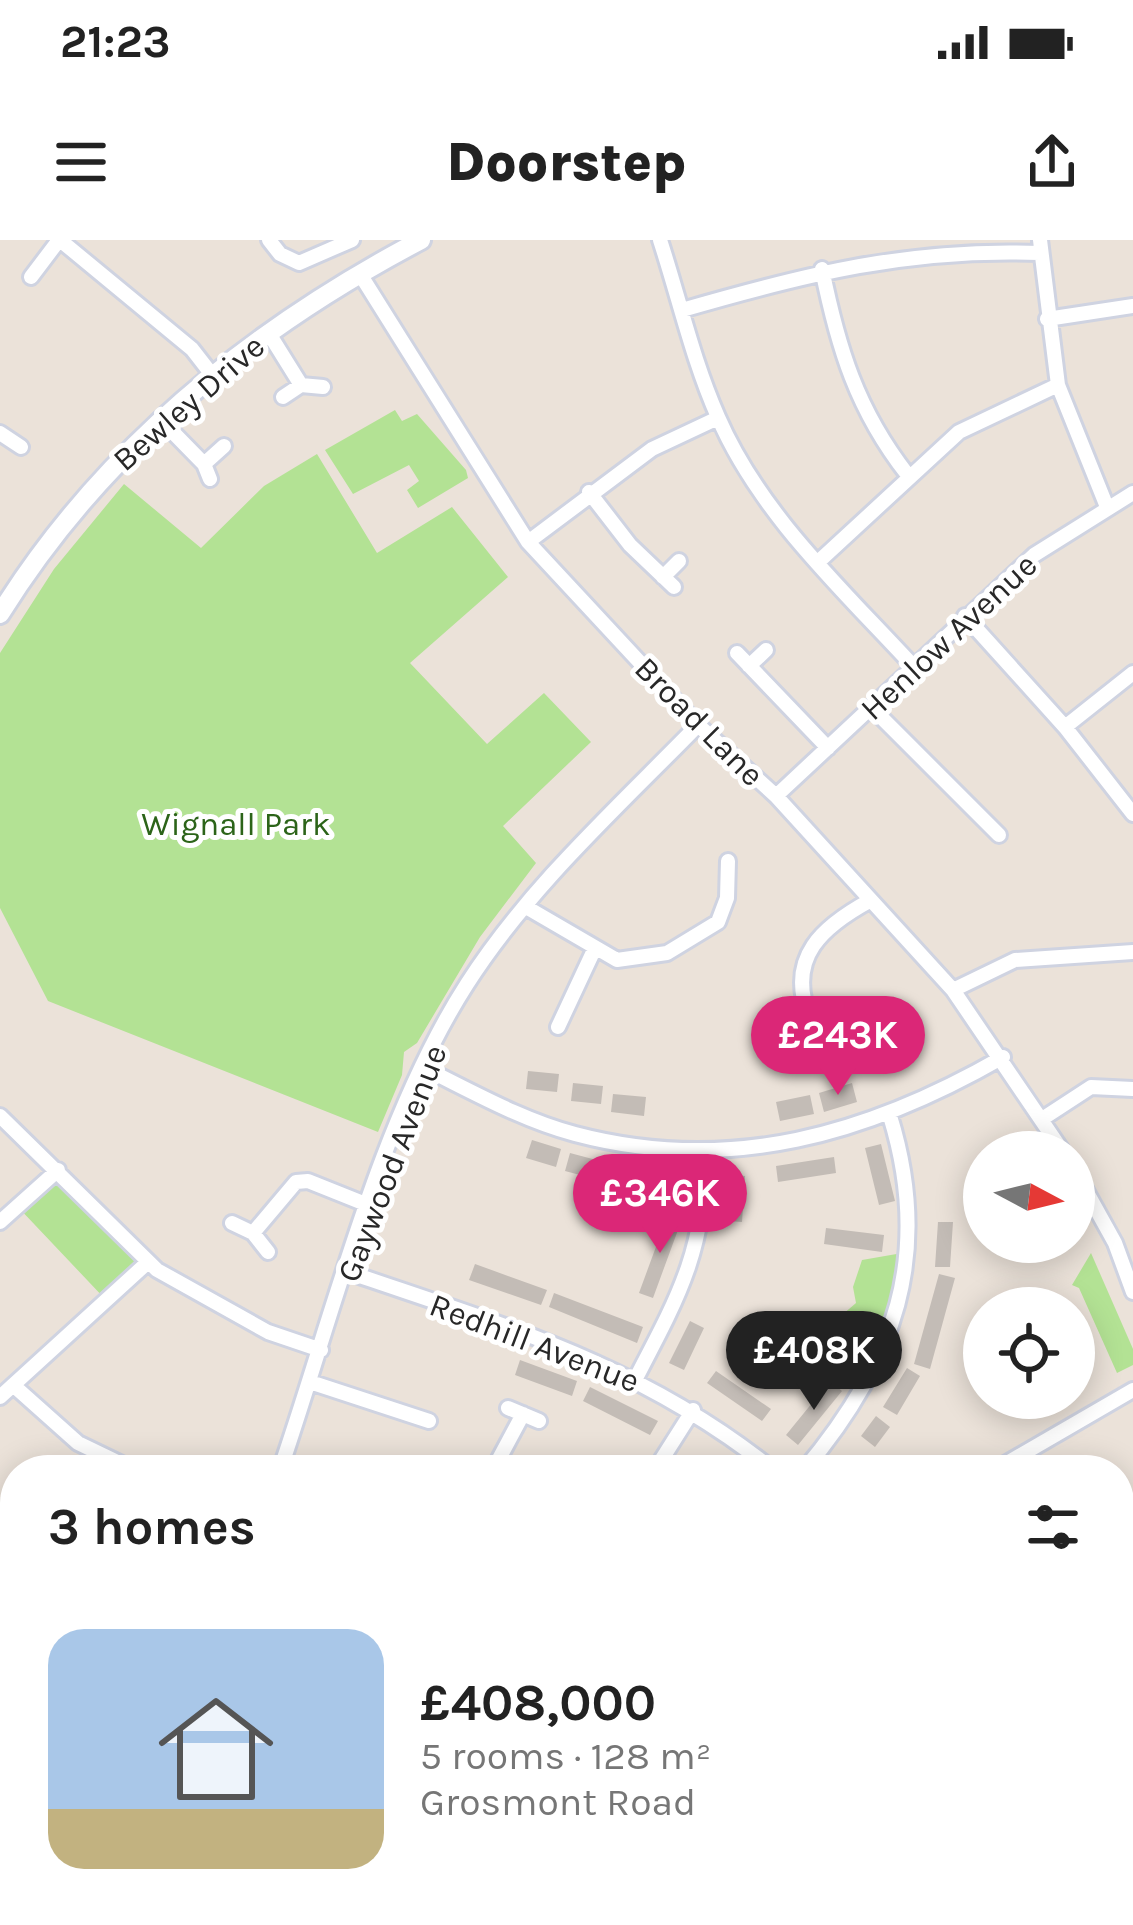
<!DOCTYPE html>
<html lang="en">
<head>
<meta charset="utf-8">
<style>
  :root { --surface:#fff; --page:#f2f2f2; --text:#222; --muted:#767676; --line:#e0e0e0; --accent:#db2777 }
  body { margin:0; font-family:Karla,sans-serif; background:var(--page); color:var(--text); height:100vh; display:flex; flex-direction:column; font-size:45px; white-space:nowrap }
  * { box-sizing:border-box; margin:0 }
  p { font-size:39px; color:var(--muted) }
  .icon { flex:none; width:66px; height:66px; fill:none; stroke:currentColor; stroke-width:2; stroke-linecap:round; stroke-linejoin:round }
  .map { position:relative; flex:1; overflow:hidden }
  .sheet { position:absolute; left:0px; top:1215px; width:1134px; height:471px; display:flex; flex-direction:column; background:var(--surface); border-radius:48px 48px 0 0; box-shadow:0 6px 30px #0003 }
  .sheet>* { flex:none }
  .needle { width:78px; rotate:97deg }
  .tools { position:absolute; left:963px; top:891px; display:grid; gap:24px }
  .tools a { display:grid; place-items:center; width:132px; height:132px; border-radius:50%; background:var(--surface); box-shadow:0 6px 30px #0003; font-size:60px }
  .price { position:absolute; translate:-50% -102px; padding:0 27px; border-radius:42px; background:var(--accent); color:#fff; font-size:39px; line-height:78px; filter:drop-shadow(0 3px 6px #0008) }
  .price::after { content:''; position:absolute; left:50%; top:72px; width:36px; height:27px; margin-left:-18px; background:inherit; clip-path:polygon(0 0,100% 0,50% 100%) }
  .price.current { background:#222; color:#fff }
  ul { padding:0; list-style:none }
  li { display:flex; align-items:center; gap:36px; height:300px; padding:0 48px }
  li+li { border-top:3px solid var(--line) }
  li span { display:grid; place-items:center; flex:none; width:336px; height:240px; border-radius:36px; color:#555 }
  li>.icon { margin-inline-start:auto }
  span .icon { width:144px; height:144px; fill:#fffc; stroke-width:1 }
  li b { font-size:51px }
  h2 { display:flex; justify-content:space-between; align-items:center; height:144px; padding:0 48px; font-size:51px }
  .status { display:flex; justify-content:space-between; align-items:center; height:84px; padding:0 60px; background:var(--surface); direction:ltr }
  .status svg { height:33px; fill:currentColor }
  header { display:flex; justify-content:space-between; align-items:center; height:156px; padding:0 48px; background:var(--surface); font-size:54px; font-weight:800 }
  .map>svg:first-child { display:block }
</style>
</head>
<body>
<div class="status"><b>21:23</b><svg viewBox="0 0 49 12"><path d="M0 12V9h3v3zM5 12V6h3v6zM10 12V3h3v9zM15 12V0h3v12zM26 1h20v11H26zM47 4h2v5h-2z"/></svg></div>
<header><svg class="icon" aria-label="menu" viewBox="0 0 24 24"><path d="M4 6h16M4 12h16M4 18h16"/></svg>Doorstep<svg class="icon" aria-label="share" viewBox="0 0 24 24"><path d="M12 15V3M7 8l5-5 5 5M5 13v7h14v-7"/></svg></header>
<div class="map">
<svg width="1133" height="1685" viewBox="0 0 1133 1685">
  <rect width="100%" height="100%" fill="#ebe2d9"/>
  <path fill="#b3e294" d="M395,170l7,11 15,-7 49,56 2,8 -50,30 -11,-18 12,-9 -10,-16 -56,29 -28,-44z
    M317,214l60,99 75,-46 56,70 -98,86 77,81 57,-51 47,49 -88,84 33,37 -56,74 -63,106 -13,9 -2,23 -24,57 -330,-131 -48,-93v-255l54,-84 70,-85 77,64 63,-62z
    M58,930l89,93 -41,37 -89,-94z
    M908,1012l-31,115 -42,-30 7,-22 14,-12 -3,-16 9,-27z
    M1091,1013l42,96v16l-16,8 -38,-85 -7,-3z
    M7,1628l8,5v38h55l21,14h-81l-10,-7v-41z"/>
  <path fill="#c3bcb6" d="M528,831l31,3 -2,18 -31,-3z
    M573,843l30,3 -2,18 -30,-3z
    M852,843l5,19 -33,10 -5,-19z
    M613,854l33,3 -2,19 -33,-4z
    M810,855l4,19 -34,7 -4,-19z
    M532,900l29,9 -5,18 -30,-9z
    M881,904l14,57 -16,4 -14,-57z
    M570,913l30,8 -5,18 -30,-8z
    M834,917l2,16 -58,9 -2,-16z
    M608,922l31,4 -3,19 -31,-5z
    M648,928l31,3 -2,19 -31,-4z
    M730,935l15,1 -3,46 -15,-1z
    M668,974l14,5 -29,79 -14,-5z
    M938,982h15l-3,45h-15z
    M826,988l58,7 -2,17 -58,-8z
    M475,1024l72,26 -6,15 -72,-25z
    M939,1034l16,4 -25,91 -16,-5z
    M554,1053l89,34 -6,16 -88,-36z
    M690,1081l14,7 -20,42 -15,-7z
    M801,1088l53,26 -7,15 -53,-26z
    M520,1120l57,21 -5,15 -57,-21z
    M907,1128l13,8 -23,39 -14,-8z
    M716,1131l55,38 -9,12 -55,-38z
    M830,1141l12,10 -44,54 -12,-10z
    M590,1147l68,34 -8,14 -67,-34z
    M876,1176l14,11 -15,20 -14,-11z"/>
  <g fill="none" stroke-linecap="round" stroke-linejoin="round">
    <g stroke="#cfd3e1" stroke-width="20">
      <path id="street" d="M60,0l132,109 21,27
        M269,0l11,14 19,9 53,-23
        M660,0c19,58 33,121 58,177 42,97 124,172 195,249
        M1040,0l18,145 49,122
        M822,29c16,79 35,141 85,205
        M360,34l168,268 170,183 78,71 177,194 110,162
        M31,37l28,-37
        M682,70c124,-36 228,-62 358,-57
        M1047,79l86,-13
        M268,92l33,53
        M283,157l18,-12 22,2
        M160,179l44,45 6,15
        M0,193l21,14
        M204,224l20,-18
        M589,252l41,53 44,42
        M528,302l124,-93 66,-31
        M817,323l142,-131 99,-47
        M663,337l16,-16
        M965,376l100,111 68,87
        M737,413l91,95
        M749,426l17,-16
        M871,467l128,128
        M1065,487l68,-54
        M776,556l258,-241 99,-62
        M871,660c-48,26 -85,57 -62,116l36,19 25,-10 4,-12
        M526,667l91,53 50,-7 51,-31 9,-24 1,-37
        M953,750l62,-30 118,-8
        M558,787l36,-77
        M424,828c49,24 98,52 151,66 155,41 294,0 428,-77
        M0,876l157,154 111,62 53,18
        M1042,879l49,-32 42,2
        M1074,929l41,74 18,49
        M0,982l58,-52
        M232,983l21,10 15,19
        M253,993l43,-51 12,-1 60,24
        M348,1032c157,54 293,92 425,198
        M636,1138c44,-84 69,-129 70,-227
        M310,1142l119,39
        M13,1145l65,58 56,27
        M0,1157l147,-134
        M508,1168l31,13
        M280,1230c53,-154 99,-349 187,-486 62,-97 151,-177 231,-259
        M493,1230l30,-56
        M655,1230l38,-60
        M804,1230c91,-108 129,-215 86,-354
        M995,1230l138,-80
        M1119,1421l14,5
        M1119,1480l14,-29
        M0,1532l15,13
        M343,1671l26,14
        M560,1671l27,14
        M525,1685l7,-14
        M679,1685l7,-14
        M838,1685l7,-14
        M1022,1685l6,-14"/>
    </g>
    <g stroke="#cfd3e1" stroke-width="24">
      <path id="secondary" d="M0,374c102,-164 252,-285 421,-374"/>
    </g>
    <g stroke="#c3c3c3" stroke-width="27">
      <path id="primary" d="M0,1678l10,7"/>
    </g>
    <use href="#street" stroke="#fff" stroke-width="14"/>
    <use href="#secondary" stroke="#fff" stroke-width="18"/>
    <use href="#primary" stroke="#f1c658" stroke-width="21"/>
  </g>
  <g text-anchor="middle" stroke-width="10" stroke-linejoin="round" paint-order="stroke">
    <g font-size="33" fill="#282828" stroke="#fff">
      <text transform="translate(188 162) rotate(-41)" y="12">Bewley Drive</text>
      <text transform="translate(948 396) rotate(-43)" y="12">Henlow Avenue</text>
      <text transform="translate(700 481) rotate(45)" y="12">Broad Lane</text>
      <text transform="translate(391 923) rotate(-69)" y="12">Gaywood Avenue</text>
      <text transform="translate(535 1102) rotate(21)" y="12">Redhill Avenue</text>
    </g>
    <g font-size="33" fill="#2c6419" stroke="#fff">
      <text x="236" y="595">Wignall Park</text>
    </g>
  </g>
</svg>
<div class="tools">
<a><svg class="needle" viewBox="-14 -14 28 28"><path d="M0-13l5 13h-10z" fill="#e53935"/><path d="M0 13l5-13h-10z" fill="#767676"/></svg></a>
<a><svg class="icon" aria-label="locate" viewBox="0 0 24 24"><circle cx="12" cy="12" r="6"/><path d="M12 2v4M12 18v4M2 12h4M18 12h4"/></svg></a>
</div>
<b class="price" style="left:838px;top:858px">£243K</b>
<b class="price" style="left:660px;top:1016px">£346K</b>
<b class="price current" style="left:814px;top:1173px">£408K</b>
<section class="sheet">
<h2>3 homes<svg class="icon" aria-label="filters" viewBox="0 0 24 24"><path d="M4 7h16M4 17h16"/><circle cx="9" cy="7" r="2"/><circle cx="15" cy="17" r="2"/></svg></h2>
<ul>
<li><span style="background:linear-gradient(#a9c7e8 75%,#c2b280 0)"><svg class="icon" aria-label="home" viewBox="0 0 24 24"><path d="M3 11l9-7 9 7M6 9v11h12V9"/></svg></span><div><b>£408,000</b><p>5 rooms · 128 m²</p><p>Grosmont Road</p></div></li>
</ul>
</section>
</div>
</body>
</html>
